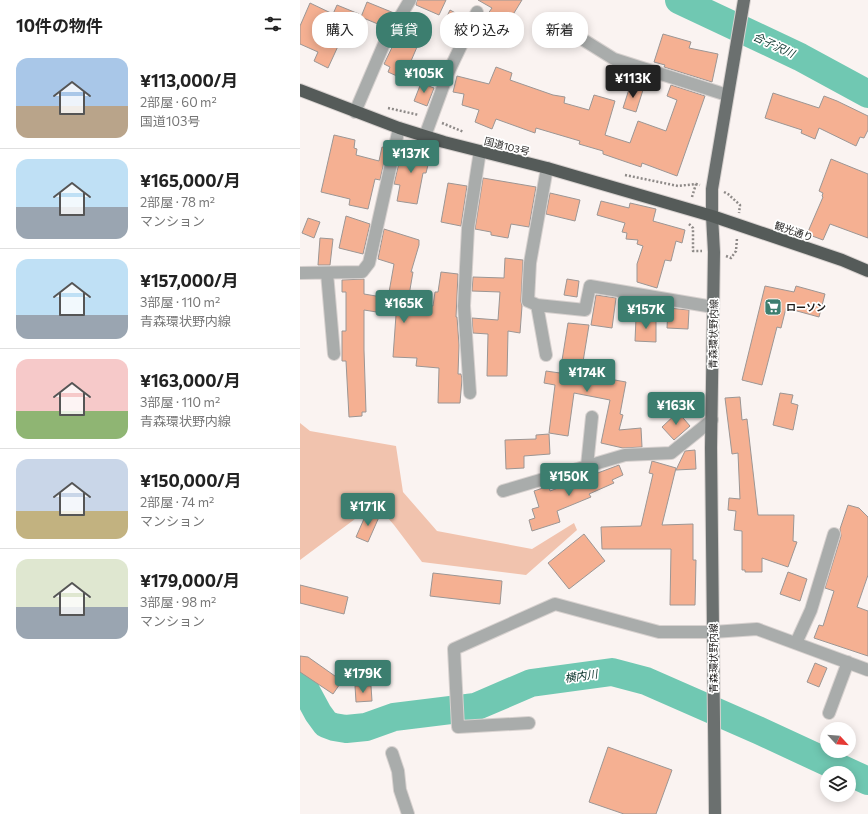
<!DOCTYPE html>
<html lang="ja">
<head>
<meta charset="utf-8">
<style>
  :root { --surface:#fff; --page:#f6f6f6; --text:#222; --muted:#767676; --line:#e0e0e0; --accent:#3c7e6f }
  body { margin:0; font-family:Commissioner,"Noto Sans JP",sans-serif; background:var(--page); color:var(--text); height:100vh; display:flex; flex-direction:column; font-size:15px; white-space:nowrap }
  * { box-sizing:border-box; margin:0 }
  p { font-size:13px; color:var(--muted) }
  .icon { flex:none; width:22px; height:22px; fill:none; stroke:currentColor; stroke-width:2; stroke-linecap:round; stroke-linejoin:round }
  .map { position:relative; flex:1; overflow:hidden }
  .drawer { display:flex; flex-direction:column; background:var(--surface); width:300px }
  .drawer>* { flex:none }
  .banner { position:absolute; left:12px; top:12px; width:380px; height:36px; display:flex; gap:8px }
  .needle { width:26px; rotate:116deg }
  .tools { position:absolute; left:520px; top:722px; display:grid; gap:8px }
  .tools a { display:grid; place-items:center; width:36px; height:36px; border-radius:50%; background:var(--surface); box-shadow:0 2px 10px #0003; font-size:20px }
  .price { position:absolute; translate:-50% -34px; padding:0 9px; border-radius:4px; background:var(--accent); color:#fff; font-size:13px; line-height:26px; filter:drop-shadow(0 1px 2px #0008) }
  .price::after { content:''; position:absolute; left:50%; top:24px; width:12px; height:9px; margin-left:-6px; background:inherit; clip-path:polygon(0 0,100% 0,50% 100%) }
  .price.current { background:#222; color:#fff }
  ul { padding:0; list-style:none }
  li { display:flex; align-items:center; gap:12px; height:100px; padding:0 16px }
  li+li { border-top:1px solid var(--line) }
  li span { display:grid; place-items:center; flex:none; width:112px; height:80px; border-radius:12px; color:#555 }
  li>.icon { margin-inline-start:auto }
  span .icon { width:48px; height:48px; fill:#fffc; stroke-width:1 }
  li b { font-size:17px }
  h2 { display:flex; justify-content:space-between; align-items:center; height:48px; padding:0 16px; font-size:17px }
  .chip { padding:0 14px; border-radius:16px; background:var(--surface); box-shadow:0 2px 10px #0003; font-size:14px; line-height:36px }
  .chip.current { background:var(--accent); color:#fff }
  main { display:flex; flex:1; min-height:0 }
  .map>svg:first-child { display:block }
</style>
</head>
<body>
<main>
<section class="drawer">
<h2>10件の物件<svg class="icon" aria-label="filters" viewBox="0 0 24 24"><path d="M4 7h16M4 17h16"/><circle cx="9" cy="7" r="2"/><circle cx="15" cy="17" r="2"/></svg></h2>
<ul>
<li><span style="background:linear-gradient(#a9c7e8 60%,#b9a48a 0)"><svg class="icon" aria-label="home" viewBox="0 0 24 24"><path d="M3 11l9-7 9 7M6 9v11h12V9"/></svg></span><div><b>¥113,000/月</b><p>2部屋 · 60 m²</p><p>国道103号</p></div></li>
<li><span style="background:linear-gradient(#bfe0f5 60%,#9aa5b1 0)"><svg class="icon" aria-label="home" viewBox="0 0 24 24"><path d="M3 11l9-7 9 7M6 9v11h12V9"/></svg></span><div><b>¥165,000/月</b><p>2部屋 · 78 m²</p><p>マンション</p></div></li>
<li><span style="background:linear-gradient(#bfe0f5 70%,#9aa5b1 0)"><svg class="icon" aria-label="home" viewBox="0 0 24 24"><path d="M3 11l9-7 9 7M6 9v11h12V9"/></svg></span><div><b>¥157,000/月</b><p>3部屋 · 110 m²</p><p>青森環状野内線</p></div></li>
<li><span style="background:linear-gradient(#f6c9c9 65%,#8fb573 0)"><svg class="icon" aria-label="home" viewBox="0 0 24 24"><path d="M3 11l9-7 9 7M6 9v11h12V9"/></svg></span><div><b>¥163,000/月</b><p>3部屋 · 110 m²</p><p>青森環状野内線</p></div></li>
<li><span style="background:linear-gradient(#c9d6e8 65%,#c2b280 0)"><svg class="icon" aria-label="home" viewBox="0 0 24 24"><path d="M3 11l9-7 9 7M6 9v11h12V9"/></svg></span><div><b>¥150,000/月</b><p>2部屋 · 74 m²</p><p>マンション</p></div></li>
<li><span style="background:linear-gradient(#dfe7d0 60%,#9aa5b1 0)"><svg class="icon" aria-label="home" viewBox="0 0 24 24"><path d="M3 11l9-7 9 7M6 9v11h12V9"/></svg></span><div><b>¥179,000/月</b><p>3部屋 · 98 m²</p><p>マンション</p></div></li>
</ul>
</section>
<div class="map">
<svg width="568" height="814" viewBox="0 0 568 814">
  <rect width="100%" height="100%" fill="#faf3f1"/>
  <path fill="#f1c3ae" d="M0,423l10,8 86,15 7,46 34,39 95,18 42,-26 3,7 -51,45 -104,-13 -28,-37 -25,-29 -10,20 -59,44z"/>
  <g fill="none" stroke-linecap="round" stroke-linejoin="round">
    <path stroke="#70c8b2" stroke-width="28" d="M379,0l121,57 68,37
      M0,686l5,3 13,24 8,11 8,3 12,2 20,-2 28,-10 81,-10 56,-24 81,-11 34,9 114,50 108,50"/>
  </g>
  <path fill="#f5b092" stroke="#9c9694" d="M117,0h29l-7,15 -23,-10z
    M178,0h44l-16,26 -19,-11 5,-7z
    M67,2l27,11 -9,14 -24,-10z
    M10,3l23,11 4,-9 22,9 -14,33 -6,-3 -11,24 -14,-7 4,-9 -18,-8v-18z
    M150,10l11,6 -9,19 -11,-6z
    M363,34l28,8 -2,6 29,6 -6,28 -48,-15 1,-2 -11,-3z
    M97,37l20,10 -6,14 6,3 -9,17 -20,-9 2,-5 -6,-3z
    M196,67l16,6 -2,7 43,15 12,2 -1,6 25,7 5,-15 21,6 -10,34 25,8 8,-22 28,10 11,-31 -10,-4 4,-11 34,11 -28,80 -35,-13 -1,4 -38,-13v-3l-24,-7 1,-3 -44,-13 -1,5 -39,-14 -4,10 -17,-7 4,-12 -17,-5 2,-11 -11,-2 4,-16 32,8z
    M121,83l13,5 -7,18 -13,-5z
    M330,86l13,4 -7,22 -13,-4z
    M473,93l46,15 5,-12 13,5 31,15v14l-4,8 -4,-1 -4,9 -37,-18 -4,11 -14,-6 1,-3 -37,-12z
    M34,135l21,5 -1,8 3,1 -1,6 23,6 3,-14 5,1 -7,32 -5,-1 -7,30 -19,-4 1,-6 -29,-7z
    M103,146l28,7 -5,20h-3l-6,31 -20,-3 3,-16 -6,-1z
    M531,159l37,15v64l-38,-14 -7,16 -16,-6 16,-37 -1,-1 1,-3 -4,-2z
    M183,178l53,9 -7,40 -18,-3 -3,14 -17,-3v-3l-16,-3z
    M148,183l19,3 -6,40 -20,-4z
    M250,193l30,7 -5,21 -29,-7z
    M301,201l28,7 1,-5 26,6 -3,12 32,9 -3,13 -6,-2 -5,20 -6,-1 -8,28 -20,-6v-18l6,-18 -6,-2 1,-4 -12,-1 1,-6 -5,-1 3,-9 -28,-8z
    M46,216l24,8 -7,30 -24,-6z
    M8,218l12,4 -6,16 -12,-5z
    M84,229l35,11v5l-8,27h2l-5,29 25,5 2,-14h3l3,-20 17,2 -2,43h1l2,28 -1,29h3l1,5 -2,24h-22l1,-35 -23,-2 1,-8 -24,-1 3,-42 -32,-5v40l2,62h-4v4l-13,1 -3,-56h-4v-30h4v-39h-4v-12l22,-1v15l24,4 6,-34 -16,-5z
    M20,238l13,1 -3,26h-12z
    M205,258l18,2 -2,41 1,5 -2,27 -12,-2 -1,45h-20l1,-42 -15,-1 -1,-15 26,2 2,-28 -28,-1 1,-14 31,1z
    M267,279l12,2 -2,16 -13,-2z
    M465,286l29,6 2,-6 29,8 -6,23 -33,-9 -5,20 -4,-1 -15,58 -20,-5z
    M296,295l20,3 -4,30 -21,-3z
    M368,308l21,2 -1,19 -21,-1z
    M336,318h20v24l-21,-1z
    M268,323l21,2 -8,49 45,8 -6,32 3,1 -4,15 22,-2 1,19 -19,1 -22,-5 9,-43 -36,-7 -6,43 -19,-3 6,-48 -11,-2 2,-12 14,2z
    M480,393l13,2 -2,8 7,2 -5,25 -20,-5z
    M440,397l2,23 5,-1 11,96h36l-1,26 4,1 -9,25 -26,-9v14h-17v-2h-3v-39l-8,-1 2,-19 -8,-1 1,-12 11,1 -2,-46 -6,1 -7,-56z
    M378,412l12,14 -16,14 -12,-13z
    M249,434l1,20 -26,2v12l-18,1 -1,-29 31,-1v-4z
    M395,450l1,19 -20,1 9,-19z
    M352,461l24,7 -14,57 31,-1v36h3l-1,45h-25l1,-56h-69l-1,-22 40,-1 12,-52 -4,-1z
    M319,465l4,10 -11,5 2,3 -25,11 2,3 -34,14 3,11 -28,9 -3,-11 6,-2 -3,-9 7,-2 -5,-16 15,-5 1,5z
    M548,505l11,3 9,9v58l-11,32 11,4v45l-54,-18 5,-13 4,1 11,-35 -9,-3 16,-52 -1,-7z
    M67,512l12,5 -11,25 -12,-5z
    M284,534l21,27 -36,28 -21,-26z
    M488,572l19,7 -7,22 -20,-7z
    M133,573l69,8 -2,23 -70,-8z
    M0,585l48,12 -4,17 -44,-11z
    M0,656l8,1 34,24 -9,13 -33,-22z
    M515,663l12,5 -8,19 -12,-5z
    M55,686h16l1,15 -16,1z
    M308,747l64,23 -16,44h-32l-35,-12z"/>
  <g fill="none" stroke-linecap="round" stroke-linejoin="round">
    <g stroke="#d7d1cf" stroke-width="14">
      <path id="minor" d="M282,39l32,20 113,36
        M55,112l29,-68 26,-44
        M125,136l23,-63 29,-61
        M247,168l-17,95 -2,38 9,4 48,5 5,-24 123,21
        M0,273l62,-1 7,-9 30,-135
        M27,273l7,81
        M237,305l9,50
        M170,393l-6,-87 4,-78 12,-77
        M287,466l5,-49
        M203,491l122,-36 46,-2 41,-33
        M496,643l15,-33 23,-76
        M529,713l19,-51
        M229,723l-71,4 -4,-78 101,-45 104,28h54l44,-3 111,41
        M92,753l6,18 2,19 8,24"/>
    </g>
    <g stroke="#d7d1cf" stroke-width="14">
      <path id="major" d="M415,814l-4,-366 3,-196 -2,-36v-27l32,-189"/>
    </g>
    <g stroke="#d7d1cf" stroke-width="14">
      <path id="highway" d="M0,90l99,38 45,14 103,26 165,48 130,44 26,11"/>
    </g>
    <path stroke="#8e8a88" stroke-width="2.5" stroke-dasharray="2 2" stroke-linecap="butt" d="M88,108l31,7
      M142,123l22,9
      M325,175l53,11 18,-2 4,1
      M424,192l4,2 12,11 -1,8
      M392,197l4,-13
      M389,224l4,4v23h9
      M426,256l5,2 5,-7 1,-13"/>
    <use href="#minor" stroke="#a9acab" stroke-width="12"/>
    <use href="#major" stroke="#6b706f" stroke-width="12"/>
    <use href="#highway" stroke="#555b59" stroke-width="12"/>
  </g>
  <defs>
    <g id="supermarket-square" transform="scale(0.9)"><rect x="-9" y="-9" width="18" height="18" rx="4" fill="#3c7e6f" stroke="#fff"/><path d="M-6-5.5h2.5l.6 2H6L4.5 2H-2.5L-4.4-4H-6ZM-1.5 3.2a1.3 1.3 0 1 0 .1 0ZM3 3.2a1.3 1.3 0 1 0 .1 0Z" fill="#fff"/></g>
  </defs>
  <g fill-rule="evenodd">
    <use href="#supermarket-square" x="473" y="307"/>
  </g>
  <g text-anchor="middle" stroke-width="3.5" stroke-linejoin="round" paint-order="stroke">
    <g font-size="10" fill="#1e1c1b" stroke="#fff">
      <text transform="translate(207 146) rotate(14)" y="4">国道103号</text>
      <text transform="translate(494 231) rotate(19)" y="4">観光通り</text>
      <text transform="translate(413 334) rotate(-89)" y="4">青森環状野内線</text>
      <text transform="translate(413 658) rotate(-90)" y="4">青森環状野内線</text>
    </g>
    <g font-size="10" font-weight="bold" fill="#1e1c1b" stroke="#fff" text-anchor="start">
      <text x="486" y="311">ローソン</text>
    </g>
    <g font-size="11" font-style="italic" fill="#09342b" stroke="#fff">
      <text transform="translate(474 45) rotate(25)" y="4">合子沢川</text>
      <text transform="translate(281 676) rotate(-8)" y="4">横内川</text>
    </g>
  </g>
</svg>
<div class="tools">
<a><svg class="needle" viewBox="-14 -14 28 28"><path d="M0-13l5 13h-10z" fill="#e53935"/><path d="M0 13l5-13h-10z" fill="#767676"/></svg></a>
<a><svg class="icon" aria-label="layers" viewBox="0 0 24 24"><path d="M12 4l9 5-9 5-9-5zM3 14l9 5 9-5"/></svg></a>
</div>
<b class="price" style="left:124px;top:94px">¥105K</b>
<b class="price current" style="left:333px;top:99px">¥113K</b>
<b class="price" style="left:111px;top:174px">¥137K</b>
<b class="price" style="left:104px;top:324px">¥165K</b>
<b class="price" style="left:346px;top:330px">¥157K</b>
<b class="price" style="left:287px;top:393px">¥174K</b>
<b class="price" style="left:376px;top:426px">¥163K</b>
<b class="price" style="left:269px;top:497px">¥150K</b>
<b class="price" style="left:68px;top:527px">¥171K</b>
<b class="price" style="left:63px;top:694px">¥179K</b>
<div class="banner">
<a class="chip">購入</a>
<a class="chip current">賃貸</a>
<a class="chip">絞り込み</a>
<a class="chip">新着</a>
</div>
</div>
</main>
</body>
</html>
